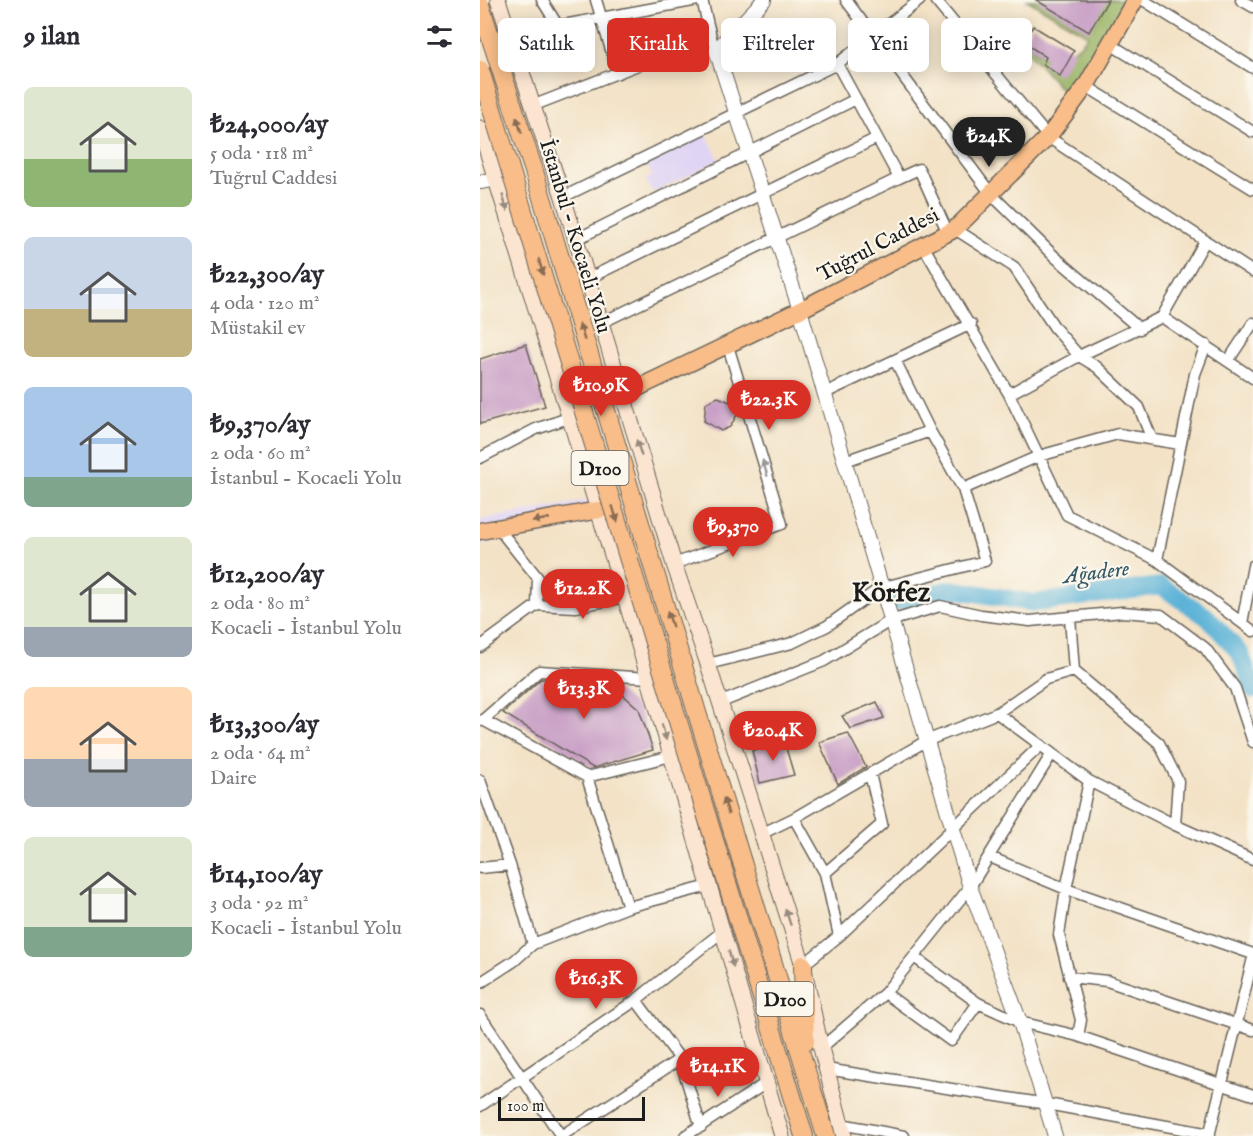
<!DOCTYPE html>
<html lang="tr">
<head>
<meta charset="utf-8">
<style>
  :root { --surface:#fff; --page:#f7f7f7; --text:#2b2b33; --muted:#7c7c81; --accent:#d93025 }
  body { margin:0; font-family:"IM FELL English",serif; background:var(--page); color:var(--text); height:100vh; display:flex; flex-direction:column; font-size:22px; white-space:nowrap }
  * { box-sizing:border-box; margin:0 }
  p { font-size:20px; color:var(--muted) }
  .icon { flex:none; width:33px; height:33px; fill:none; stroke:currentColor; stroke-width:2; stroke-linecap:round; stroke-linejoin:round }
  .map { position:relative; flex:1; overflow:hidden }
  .side { display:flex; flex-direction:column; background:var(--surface); width:480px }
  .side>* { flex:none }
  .top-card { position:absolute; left:18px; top:18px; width:570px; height:54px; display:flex; gap:12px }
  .scale { position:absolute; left:18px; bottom:15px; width:147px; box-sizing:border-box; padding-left:6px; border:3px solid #1c1c1c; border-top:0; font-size:16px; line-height:21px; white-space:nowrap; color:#1c1c1c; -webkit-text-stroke:4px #fbf7ec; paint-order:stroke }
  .price { position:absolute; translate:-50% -51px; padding:0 14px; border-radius:21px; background:var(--accent); color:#fff; font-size:20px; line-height:39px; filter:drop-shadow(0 2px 3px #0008) }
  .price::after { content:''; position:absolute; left:50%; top:36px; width:18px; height:14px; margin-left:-9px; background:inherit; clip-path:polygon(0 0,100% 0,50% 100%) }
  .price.current { background:#222; color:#fff }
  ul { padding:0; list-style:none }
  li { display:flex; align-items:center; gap:18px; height:150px; padding:0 24px }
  li span { display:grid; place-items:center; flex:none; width:168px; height:120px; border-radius:9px; color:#555 }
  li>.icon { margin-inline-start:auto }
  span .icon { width:72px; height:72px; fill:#fffc; stroke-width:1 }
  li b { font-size:26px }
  h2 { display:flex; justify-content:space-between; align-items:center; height:72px; padding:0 24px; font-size:26px }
  .tag { padding:0 21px; border-radius:9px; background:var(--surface); box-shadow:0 3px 15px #0003; font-size:21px; line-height:54px }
  .tag.current { background:var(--accent); color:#fff }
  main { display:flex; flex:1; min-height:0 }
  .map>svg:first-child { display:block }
</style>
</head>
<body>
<main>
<section class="side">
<h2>9 ilan<svg class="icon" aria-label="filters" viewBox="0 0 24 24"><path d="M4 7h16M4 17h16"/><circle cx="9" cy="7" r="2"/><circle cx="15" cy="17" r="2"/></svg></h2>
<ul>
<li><span style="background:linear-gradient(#dfe7d0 60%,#8fb573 0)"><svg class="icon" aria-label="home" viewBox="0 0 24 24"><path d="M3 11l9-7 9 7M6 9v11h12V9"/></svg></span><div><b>₺24,000/ay</b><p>5 oda · 118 m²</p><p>Tuğrul Caddesi</p></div></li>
<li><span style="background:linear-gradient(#c9d6e8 60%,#c2b280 0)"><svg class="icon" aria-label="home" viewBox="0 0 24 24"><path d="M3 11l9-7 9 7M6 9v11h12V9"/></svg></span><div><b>₺22,300/ay</b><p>4 oda · 120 m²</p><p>Müstakil ev</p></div></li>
<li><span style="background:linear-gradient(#a9c7e8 75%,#7fa58c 0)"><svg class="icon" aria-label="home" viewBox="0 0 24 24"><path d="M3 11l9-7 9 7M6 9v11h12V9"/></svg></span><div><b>₺9,370/ay</b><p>2 oda · 60 m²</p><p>İstanbul - Kocaeli Yolu</p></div></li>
<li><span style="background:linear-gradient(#dfe7d0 75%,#9aa5b1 0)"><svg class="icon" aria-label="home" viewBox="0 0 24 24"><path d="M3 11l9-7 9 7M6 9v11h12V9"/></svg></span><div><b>₺12,200/ay</b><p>2 oda · 80 m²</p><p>Kocaeli - İstanbul Yolu</p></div></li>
<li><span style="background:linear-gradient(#ffd9b3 60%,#9aa5b1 0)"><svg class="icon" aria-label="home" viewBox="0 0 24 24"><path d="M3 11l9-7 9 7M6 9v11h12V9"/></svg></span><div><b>₺13,300/ay</b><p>2 oda · 64 m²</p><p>Daire</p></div></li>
<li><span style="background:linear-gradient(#dfe7d0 75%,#7fa58c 0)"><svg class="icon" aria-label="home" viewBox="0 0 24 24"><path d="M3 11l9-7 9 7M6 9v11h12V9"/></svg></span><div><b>₺14,100/ay</b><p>3 oda · 92 m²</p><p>Kocaeli - İstanbul Yolu</p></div></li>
</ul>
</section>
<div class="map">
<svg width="773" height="1136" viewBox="0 0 773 1136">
  <rect width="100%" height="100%" fill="#fbf7ec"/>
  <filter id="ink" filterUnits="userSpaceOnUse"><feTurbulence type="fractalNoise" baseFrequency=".0167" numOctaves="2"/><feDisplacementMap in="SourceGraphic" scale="12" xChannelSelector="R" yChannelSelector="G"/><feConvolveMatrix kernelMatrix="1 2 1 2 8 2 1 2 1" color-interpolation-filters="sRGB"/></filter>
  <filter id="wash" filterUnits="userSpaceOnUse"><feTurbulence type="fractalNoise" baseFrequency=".008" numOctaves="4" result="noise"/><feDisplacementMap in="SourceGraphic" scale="24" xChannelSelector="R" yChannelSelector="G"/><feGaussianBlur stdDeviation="1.35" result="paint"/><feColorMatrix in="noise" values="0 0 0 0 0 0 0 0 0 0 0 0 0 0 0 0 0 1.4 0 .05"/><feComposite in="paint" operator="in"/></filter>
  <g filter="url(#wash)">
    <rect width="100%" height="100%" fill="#f3e2c6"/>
    <path fill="#e0d4f4" d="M224,129l15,31 -66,33 -7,-12 6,-7 -9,-14z
      M115,499l7,22 -122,23v-24z"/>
    <path fill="#98b263" stroke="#5a6740" stroke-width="1.5" d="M547,0h100l-47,83 -14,12 -45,-51 2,-2 19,13 6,-2 -4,10c17,-7 34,-11 44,-28z"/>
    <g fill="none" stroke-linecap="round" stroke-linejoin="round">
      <path stroke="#5bb2d7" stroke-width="18" d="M416,602l55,-13 83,14 127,-17 46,31 33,36 13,36"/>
    </g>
    <g id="blocks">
      <path fill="#c79dc5" d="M556,0h72l-19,32z
        M553,26l41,25 -14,25 -17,-12 3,-7 -23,-15z
        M46,344l19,62 -65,18v-65z
        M238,397l17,7 3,9 -8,14 -9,4 -17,-10 2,-18z
        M61,679l71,6 27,24 14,41 -60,18 -90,-55z
        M397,702l7,16 -34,11 -8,-13z
        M368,733l18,34 -28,17 -19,-42z
        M303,738l11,37 -34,8 -8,-32z"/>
    </g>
  </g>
  <g filter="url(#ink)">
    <use href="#blocks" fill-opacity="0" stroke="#676158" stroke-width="1.5"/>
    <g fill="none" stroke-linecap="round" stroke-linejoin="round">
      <g stroke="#676158" stroke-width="13">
        <path id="minor" d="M62,0l16,26
          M116,0l22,73
          M222,0l10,41
          M366,0l145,194 64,63 85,72
          M455,0l113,137 205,135
          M663,0l110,68
          M761,0l12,7
          M28,31l50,-5 140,-26
          M630,44l143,88
          M606,86l167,103
          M52,106l178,-69
          M419,178l20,-9 29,64
          M83,197l274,-133 83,-64
          M475,229l59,38 41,61 24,28 18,11 42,40 12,30
          M95,240l281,-141
          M444,247l85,147 58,121 90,45 96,71
          M107,279l290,-141
          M682,317l91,61
          M121,323l298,-145 -62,-114
          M415,360l35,71
          M748,361l25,-38
          M345,393l146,-69
          M529,394l70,-38 83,-39 43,-76
          M0,458l56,-29 35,-12
          M483,489l76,-33 79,-22 62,10
          M677,560l38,-186 11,-29
          M194,564l108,-40 -54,-178
          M57,605l39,2 49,-10
          M590,617l4,54
          M762,623l11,-57
          M0,647l57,-42 1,-27 -40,-50
          M228,664l84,-21 35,-17 53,-38 105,-27 -22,-72 -33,-58 -85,30
          M239,703l105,-42 66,-40 50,-15 41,9 49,6 92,-9 39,3 44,33 30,40 18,54
          M517,713l49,-34 28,-8 85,72 19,38 -3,44
          M3,720l56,-49 110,7
          M0,721l3,-1 104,57 84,-21
          M107,777l41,130
          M0,780l30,85 23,79
          M314,818l31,55 14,63
          M281,834l33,-16 132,-77 71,-28 92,68 86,44 78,35
          M510,857l76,32 187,65
          M0,868l30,-3
          M345,873l57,-49 -12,-50
          M434,957l64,46 42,19 58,14 175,59
          M323,965l36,-29 202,-191
          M589,977l38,4 146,49
          M0,983l34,-22 19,-17 95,-37 81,-21
          M405,993l66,48 27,-38
          M156,1000l44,59 21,68
          M0,1015l81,121 119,-77
          M598,1036l3,-16 -22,-85 7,-46 23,-108
          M341,1048l64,-55 85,-106 81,-132
          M346,1069l221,35 163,30
          M0,1106l156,-106 87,-69
          M361,1124l63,12
          M205,1136l81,-53
          M729,1136l44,-178"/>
      </g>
      <g stroke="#676158" stroke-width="16">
        <path id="tertiary" d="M284,0l-48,50 84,260 170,577 50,135 35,114
          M0,182l17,-3"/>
      </g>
      <g stroke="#676158" stroke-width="17">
        <path id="secondary" d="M18,0l65,197 111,367 34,100 95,301 18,83 23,88
          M0,128l145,469 157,539"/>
      </g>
      <g stroke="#676158" stroke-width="19">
        <path id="primary" d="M143,395l177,-85 155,-81 93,-92 38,-51 49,-86
          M0,531l119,-21"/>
      </g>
      <g stroke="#676158" stroke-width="20">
        <path id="trunk" d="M262,862l84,274
          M242,866l82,270
          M323,965l2,77"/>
      </g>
      <use href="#minor" stroke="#fff" stroke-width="10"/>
      <use href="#tertiary" stroke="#fff" stroke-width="14"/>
      <use href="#secondary" stroke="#fce5d0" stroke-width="15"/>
      <use href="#primary" stroke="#f8bd89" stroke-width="16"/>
      <use href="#trunk" stroke="#f8bd89" stroke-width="18"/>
      <g stroke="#676158" stroke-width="20" stroke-linecap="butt">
        <path id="trunk-bridge" d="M0,5l53,163 209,694
          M0,70l242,796"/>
      </g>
      <use href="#trunk-bridge" stroke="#f8bd89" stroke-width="18"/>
    </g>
    <defs><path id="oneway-solid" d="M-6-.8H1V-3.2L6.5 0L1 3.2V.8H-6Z" transform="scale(1.5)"/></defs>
    <g fill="#8a6c52">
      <use href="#oneway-solid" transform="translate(39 125) rotate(-108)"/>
      <use href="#oneway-solid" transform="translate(61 267) rotate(74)"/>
      <use href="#oneway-solid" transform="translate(102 332) rotate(-107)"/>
      <use href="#oneway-solid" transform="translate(135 514) rotate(73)"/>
      <use href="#oneway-solid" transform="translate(61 520) rotate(170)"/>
      <use href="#oneway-solid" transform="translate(190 619) rotate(-107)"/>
      <use href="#oneway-solid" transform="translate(246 806) rotate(-107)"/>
    </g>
    <g fill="#978b7f">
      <use href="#oneway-solid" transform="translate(25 203) rotate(73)"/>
      <use href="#oneway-solid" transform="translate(159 448) rotate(-107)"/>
      <use href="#oneway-solid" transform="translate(184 732) rotate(75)"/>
      <use href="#oneway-solid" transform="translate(308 917) rotate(-108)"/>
      <use href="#oneway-solid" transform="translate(251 959) rotate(74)"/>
    </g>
    <use fill="#999" href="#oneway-solid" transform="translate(285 468) rotate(-107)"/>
  </g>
  <g text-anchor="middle" stroke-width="4.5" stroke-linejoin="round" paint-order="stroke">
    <g fill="#fbf7ec" stroke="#5f5e5a" stroke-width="1.5">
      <rect x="91.5" y="451" width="57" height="34" rx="4.5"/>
      <rect x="276.5" y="982" width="57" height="34" rx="4.5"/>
    </g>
    <g font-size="20" font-weight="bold" fill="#1c1c1c">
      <text x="120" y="475">D100</text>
      <text x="305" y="1006">D100</text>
    </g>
    <g font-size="21" fill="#1c1c1c" stroke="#fbf7ec">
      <text transform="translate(96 236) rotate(73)" y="7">İstanbul - Kocaeli Yolu</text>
      <text transform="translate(398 244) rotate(-28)" y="7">Tuğrul Caddesi</text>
    </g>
    <g font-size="22" font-style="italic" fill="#355867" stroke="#fbf7ec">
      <text transform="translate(616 571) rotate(-7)" y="8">Ağadere</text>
    </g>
    <g font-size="27" font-weight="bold" fill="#1c1c1c" stroke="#fbf7ec">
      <text x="411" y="601">Körfez</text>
    </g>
  </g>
</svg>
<div class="scale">100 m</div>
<b class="price current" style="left:509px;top:168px">₺24K</b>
<b class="price" style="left:121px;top:417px">₺10.9K</b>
<b class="price" style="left:289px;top:431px">₺22.3K</b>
<b class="price" style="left:253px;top:558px">₺9,370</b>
<b class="price" style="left:103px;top:620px">₺12.2K</b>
<b class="price" style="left:104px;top:720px">₺13.3K</b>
<b class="price" style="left:293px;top:762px">₺20.4K</b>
<b class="price" style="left:116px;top:1010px">₺16.3K</b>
<b class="price" style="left:238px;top:1098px">₺14.1K</b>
<div class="top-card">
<a class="tag">Satılık</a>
<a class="tag current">Kiralık</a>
<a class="tag">Filtreler</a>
<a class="tag">Yeni</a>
<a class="tag">Daire</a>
</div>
</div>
</main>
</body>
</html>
